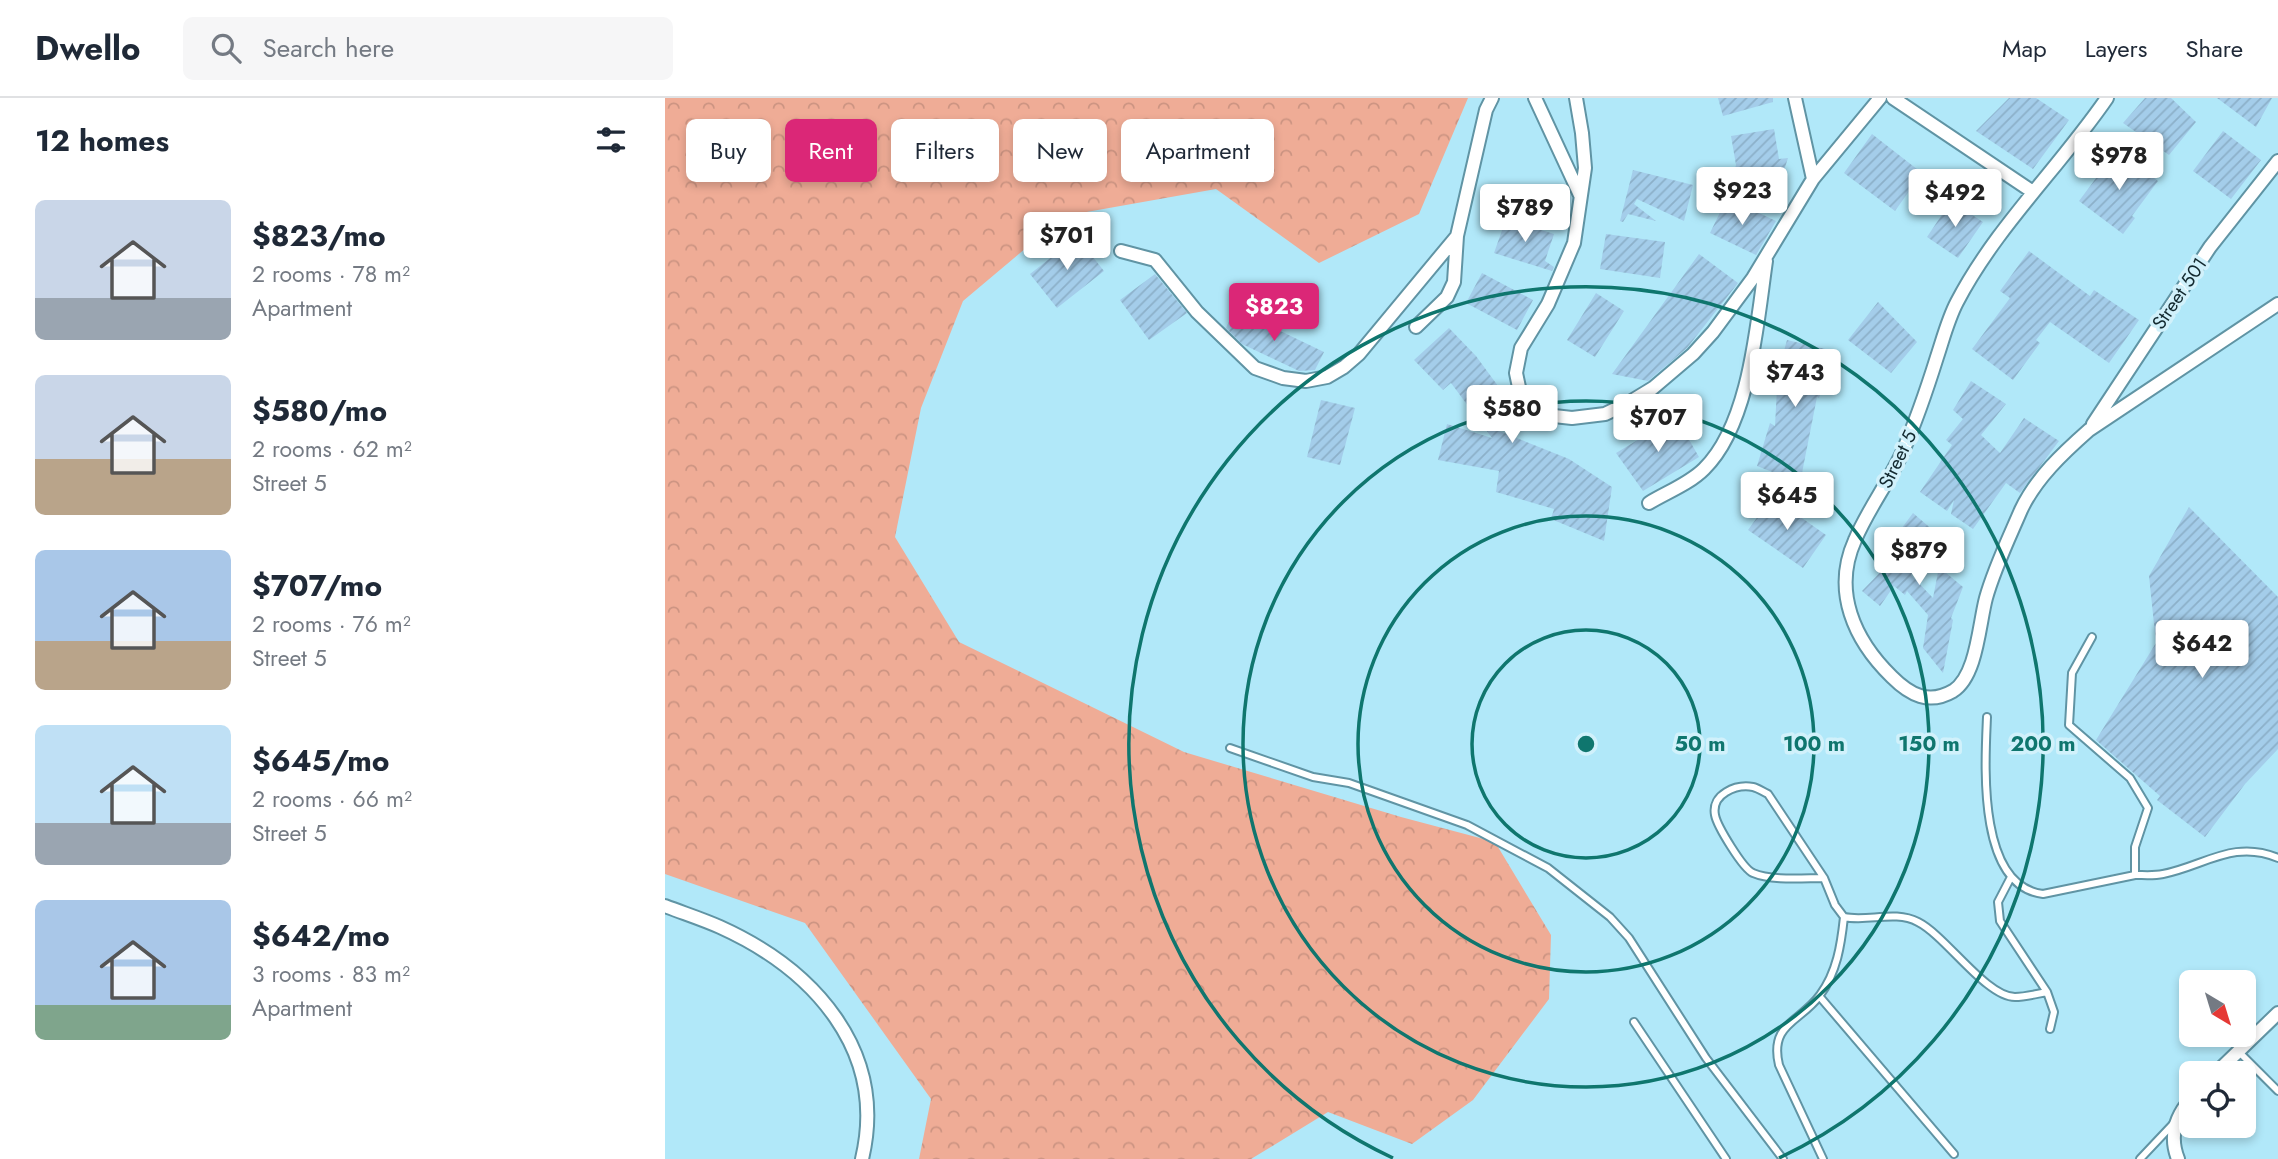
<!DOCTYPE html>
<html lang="en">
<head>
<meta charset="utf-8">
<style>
  :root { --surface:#fff; --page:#f6f6f7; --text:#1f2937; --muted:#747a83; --line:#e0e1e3; --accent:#db2777 }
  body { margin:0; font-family:Jost,sans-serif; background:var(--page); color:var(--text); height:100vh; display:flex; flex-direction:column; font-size:26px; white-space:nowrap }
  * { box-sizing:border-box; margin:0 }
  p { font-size:23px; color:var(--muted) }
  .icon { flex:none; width:38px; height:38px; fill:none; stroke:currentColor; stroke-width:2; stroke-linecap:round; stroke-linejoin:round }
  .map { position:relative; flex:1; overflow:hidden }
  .sheet { display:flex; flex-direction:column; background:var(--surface); width:665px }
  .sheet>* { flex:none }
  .hud { position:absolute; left:21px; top:21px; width:665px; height:63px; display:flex; gap:14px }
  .needle { width:46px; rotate:142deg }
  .tools { position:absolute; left:1514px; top:872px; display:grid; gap:14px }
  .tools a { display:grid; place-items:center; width:77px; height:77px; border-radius:10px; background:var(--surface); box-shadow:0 4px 10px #0003; font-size:35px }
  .price { position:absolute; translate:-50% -60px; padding:0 16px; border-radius:7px; background:#fff; color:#222; font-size:23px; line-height:46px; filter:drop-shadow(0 2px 4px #0008) }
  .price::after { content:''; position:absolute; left:50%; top:42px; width:21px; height:16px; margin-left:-10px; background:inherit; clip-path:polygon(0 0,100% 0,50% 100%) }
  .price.selected { background:var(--accent); color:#fff }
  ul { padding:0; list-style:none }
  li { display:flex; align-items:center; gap:21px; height:175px; padding:0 35px }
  li span { display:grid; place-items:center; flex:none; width:196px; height:140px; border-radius:10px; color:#555 }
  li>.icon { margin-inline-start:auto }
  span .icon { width:84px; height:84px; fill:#fffc; stroke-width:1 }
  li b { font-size:30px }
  h2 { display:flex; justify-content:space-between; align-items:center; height:84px; padding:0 35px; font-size:30px }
  .tag { padding:0 24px; border-radius:10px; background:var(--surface); box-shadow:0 4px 10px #0003; font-size:24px; line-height:63px }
  .tag.selected { background:var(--accent); color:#fff }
  header { display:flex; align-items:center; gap:42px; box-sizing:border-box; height:98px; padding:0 35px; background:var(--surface); border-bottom:2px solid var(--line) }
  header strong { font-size:33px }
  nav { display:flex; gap:38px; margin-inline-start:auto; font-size:24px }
  .search { width:490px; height:63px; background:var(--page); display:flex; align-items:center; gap:18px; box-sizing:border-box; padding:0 24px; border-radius:10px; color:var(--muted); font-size:26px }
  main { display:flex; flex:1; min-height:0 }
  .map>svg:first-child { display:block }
</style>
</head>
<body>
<header>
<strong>Dwello</strong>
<div class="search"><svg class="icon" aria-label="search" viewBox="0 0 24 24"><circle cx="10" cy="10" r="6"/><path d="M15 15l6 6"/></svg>Search here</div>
<nav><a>Map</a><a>Layers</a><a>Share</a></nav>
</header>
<main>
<section class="sheet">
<h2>12 homes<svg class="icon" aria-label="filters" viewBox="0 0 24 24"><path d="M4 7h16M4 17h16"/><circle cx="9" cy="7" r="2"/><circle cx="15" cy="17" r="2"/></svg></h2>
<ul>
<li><span style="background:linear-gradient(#c9d6e8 70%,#9aa5b1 0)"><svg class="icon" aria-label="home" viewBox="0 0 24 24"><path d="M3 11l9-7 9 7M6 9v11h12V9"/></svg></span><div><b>$823/mo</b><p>2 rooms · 78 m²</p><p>Apartment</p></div></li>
<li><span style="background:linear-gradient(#c9d6e8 60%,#b9a48a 0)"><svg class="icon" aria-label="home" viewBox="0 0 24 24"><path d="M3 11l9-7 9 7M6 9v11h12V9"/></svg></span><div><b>$580/mo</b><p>2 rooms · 62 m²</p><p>Street 5</p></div></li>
<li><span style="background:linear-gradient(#a9c7e8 65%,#b9a48a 0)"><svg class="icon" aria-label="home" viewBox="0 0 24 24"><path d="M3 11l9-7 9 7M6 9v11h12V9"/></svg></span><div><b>$707/mo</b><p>2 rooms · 76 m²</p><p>Street 5</p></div></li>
<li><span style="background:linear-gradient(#bfe0f5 70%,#9aa5b1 0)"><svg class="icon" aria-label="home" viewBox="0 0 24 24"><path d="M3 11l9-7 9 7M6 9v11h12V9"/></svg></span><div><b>$645/mo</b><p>2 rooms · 66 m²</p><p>Street 5</p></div></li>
<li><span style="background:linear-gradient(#a9c7e8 75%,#7fa58c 0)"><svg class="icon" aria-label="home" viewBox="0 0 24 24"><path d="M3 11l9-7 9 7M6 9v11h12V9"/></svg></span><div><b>$642/mo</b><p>3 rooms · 83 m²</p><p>Apartment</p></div></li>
</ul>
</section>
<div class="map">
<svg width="1613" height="1061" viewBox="0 0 1613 1061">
  <defs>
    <pattern id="forest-crowns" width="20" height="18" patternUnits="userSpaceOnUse" patternTransform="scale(1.75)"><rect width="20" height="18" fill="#efac96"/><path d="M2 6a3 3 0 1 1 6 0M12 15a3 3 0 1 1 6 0" fill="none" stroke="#cc9482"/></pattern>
    <pattern id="building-hatch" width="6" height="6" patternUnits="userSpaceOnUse" patternTransform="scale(1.75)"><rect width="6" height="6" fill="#a4cdea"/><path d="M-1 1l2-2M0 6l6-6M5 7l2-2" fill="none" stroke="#8cb0c9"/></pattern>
  </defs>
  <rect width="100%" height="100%" fill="#b1e8f9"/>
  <path fill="url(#forest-crowns)" d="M0,0h803l-49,116 -100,49 -103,-74 -152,27 -101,85 -42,107 -26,129 64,105 225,110 217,65 94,25 56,93 -2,64 -76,101 -61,44 -84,-32 -77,47h-332l12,-60 -126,-176 -140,-49z"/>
  <path fill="url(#building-hatch)" d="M1053,0h55v4l-50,14z
    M1344,0h27l33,22 -36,49 -57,-38z
    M1480,0h26l25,24 -27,33 -46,-32z
    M1552,0h55l-16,29z
    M1109,31l5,30 9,-1 -11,34 -45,-14 4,-13 -5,-29z
    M1558,33l38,29 -30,39 -38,-28z
    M1207,36l50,39 -27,38 -51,-38z
    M1452,52l41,31 -26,35 3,2 -12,16 -44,-33z
    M968,72l60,15 -9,36 -47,-22 -3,5 22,17 -28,-7 -5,8 -3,-1z
    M1062,100l49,23 -20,34 -46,-22z
    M1286,103l32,21 -25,36 -31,-21z
    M841,121l48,15 -9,27 9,6 -2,4 -58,-18z
    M941,136l59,8 -5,36 -60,-9z
    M412,139l27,34 -47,37 -27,-34z
    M1364,153l61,45 4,-6 45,30 -30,43 -59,-41 -14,18 4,3 -27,37 -41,-31 38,-51 -10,-7z
    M1034,156l39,29 -51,65 -39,33 -36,-7z
    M817,175l51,27 -16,30 -51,-27z
    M490,176l32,39 -38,27 -29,-40z
    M931,195l28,18 -29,46 -28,-17z
    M1213,204l39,40 -26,31 -43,-33z
    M570,211l89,43 -9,18 -16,1 -57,-27 -16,-16z
    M784,230l27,28 36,49 -28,20 85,34 43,28 -8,54 -53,-22 3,-10 -58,-17 3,-21 -61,-11 9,-36 45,14 -41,-55 -8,7 -29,-30z
    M1122,242l47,11 -15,47 -2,-1 -17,86 -43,-17 13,-43 5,3 2,-38 -3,-1z
    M1306,283l35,23 -25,31 19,18 24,-35 35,23 -39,52 -14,-10 -33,46 -22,-15 3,-14 -7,11 -27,-19 32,-47 -6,-5 17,-21 -10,-9z
    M656,302l34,8 -15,57 -33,-8z
    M1011,319l23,40 -56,34 -27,-38z
    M1107,399l54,38 -23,33 -55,-38z
    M1524,409l89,90v152l-33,35 -40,53 -48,-37 3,-4 -64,-56 60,-97 -7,-67z
    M1248,415l22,19 -24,43 22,23 6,-31 24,20 -12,31 2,2 -10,53 -20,-25 5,-33 -21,-24 -2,4 -11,-9 -14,20 -18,-15 35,-36 -10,-7z"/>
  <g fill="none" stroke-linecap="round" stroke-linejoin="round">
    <g stroke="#6094a4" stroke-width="10">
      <path id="lane" d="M1427,539l-20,36 -3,52 61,53 18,30 -13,39v28c9,0 19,1 28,-1 41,-8 71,-35 115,-16
        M1322,619c-2,47 -10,169 56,177l92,-19
        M565,650l83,29 36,6 118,42 81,43 62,49 19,21 77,120 77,101
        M1346,779l-13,25 2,19 47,71 7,20 -4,17
        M1159,780c-20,0 -53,3 -71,-5 -10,-4 -36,-47 -38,-58 -4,-21 21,-31 38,-28 5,1 10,5 15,7l56,84 11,27 9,12c24,5 51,-7 74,5 28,14 68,75 97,75 10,0 21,-3 32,-5
        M1155,899l134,157
        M969,924l92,137
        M1573,953l40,40
        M1158,1061l-44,-94c-10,-42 22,-43 41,-70 17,-23 21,-50 24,-78
        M1475,1061l34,-36"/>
    </g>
    <g stroke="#6094a4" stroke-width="16">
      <path id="street" d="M870,0l45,97
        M911,0l6,35 3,35 -11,75 -26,61 -27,44 -5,25 4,19 14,17 20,7 18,2 33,-4 25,-12 23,-14 40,-34 20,-22 40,-54 60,-99 67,-81
        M1130,0l18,81
        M1228,0l140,94
        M1442,0c-48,70 -111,129 -150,204 -9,17 -14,37 -20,55 -10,32 -21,64 -34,94 -14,31 -35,58 -48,89 -23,51 -1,100 37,137 18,18 37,28 61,14 24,-15 26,-67 33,-93 8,-29 23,-60 35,-88 15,-32 42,-57 68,-80l189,-126
        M456,153l34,9 42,52 58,56 28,10 23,3 21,-4 17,-10 15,-13 98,-118
        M751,229l31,-30 7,-15 3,-46 29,-126 6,-12
        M1428,326l117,-177 68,-86
        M984,405c18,-11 40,-19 55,-34 46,-45 53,-146 62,-208
        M0,808c18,7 37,13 55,21 93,42 168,123 142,232
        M1551,975l62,-60
        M1513,1061c-9,-23 -3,-42 13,-60"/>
    </g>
    <use href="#lane" stroke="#fff" stroke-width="6"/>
    <use href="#street" stroke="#fff" stroke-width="12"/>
  </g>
  <g fill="none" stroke="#0f766e" stroke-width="3.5">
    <circle cx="921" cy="646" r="114"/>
    <circle cx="921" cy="646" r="228"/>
    <circle cx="921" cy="646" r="343"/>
    <path d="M728 1060A457 457 0 1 1 1114 1060"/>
  </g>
  <g text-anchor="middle" stroke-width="7" stroke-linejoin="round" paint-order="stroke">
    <g font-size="19" fill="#13292f" stroke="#d1f1fb">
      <text transform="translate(1514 195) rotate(-56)" y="7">Street 501</text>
      <text transform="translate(1232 361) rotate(-64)" y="7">Street 5</text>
    </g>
  </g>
  <circle cx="921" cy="646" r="10" fill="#0f766e" stroke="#d1f1fb" stroke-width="3.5"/>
  <g font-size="21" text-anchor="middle" font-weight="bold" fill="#0f766e" stroke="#d1f1fb" stroke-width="7" stroke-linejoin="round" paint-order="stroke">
    <text x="1035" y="653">50 m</text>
    <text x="1149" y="653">100 m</text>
    <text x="1264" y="653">150 m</text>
    <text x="1378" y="653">200 m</text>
  </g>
</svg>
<div class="tools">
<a><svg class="needle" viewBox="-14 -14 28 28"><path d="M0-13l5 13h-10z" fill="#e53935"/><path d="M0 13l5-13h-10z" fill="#747a83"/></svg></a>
<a><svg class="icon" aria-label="locate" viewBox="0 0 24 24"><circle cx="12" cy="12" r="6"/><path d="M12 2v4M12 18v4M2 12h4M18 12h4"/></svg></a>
</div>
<b class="price" style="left:1454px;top:94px">$978</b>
<b class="price" style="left:1077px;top:129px">$923</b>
<b class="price" style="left:1290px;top:131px">$492</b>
<b class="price" style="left:860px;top:146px">$789</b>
<b class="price" style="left:402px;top:174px">$701</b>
<b class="price selected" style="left:609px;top:245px">$823</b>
<b class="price" style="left:1130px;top:311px">$743</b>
<b class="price" style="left:847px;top:347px">$580</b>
<b class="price" style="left:993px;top:356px">$707</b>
<b class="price" style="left:1122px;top:434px">$645</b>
<b class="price" style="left:1254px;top:489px">$879</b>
<b class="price" style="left:1537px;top:582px">$642</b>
<div class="hud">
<a class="tag">Buy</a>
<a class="tag selected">Rent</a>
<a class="tag">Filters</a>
<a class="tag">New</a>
<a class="tag">Apartment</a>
</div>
</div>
</main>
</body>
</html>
